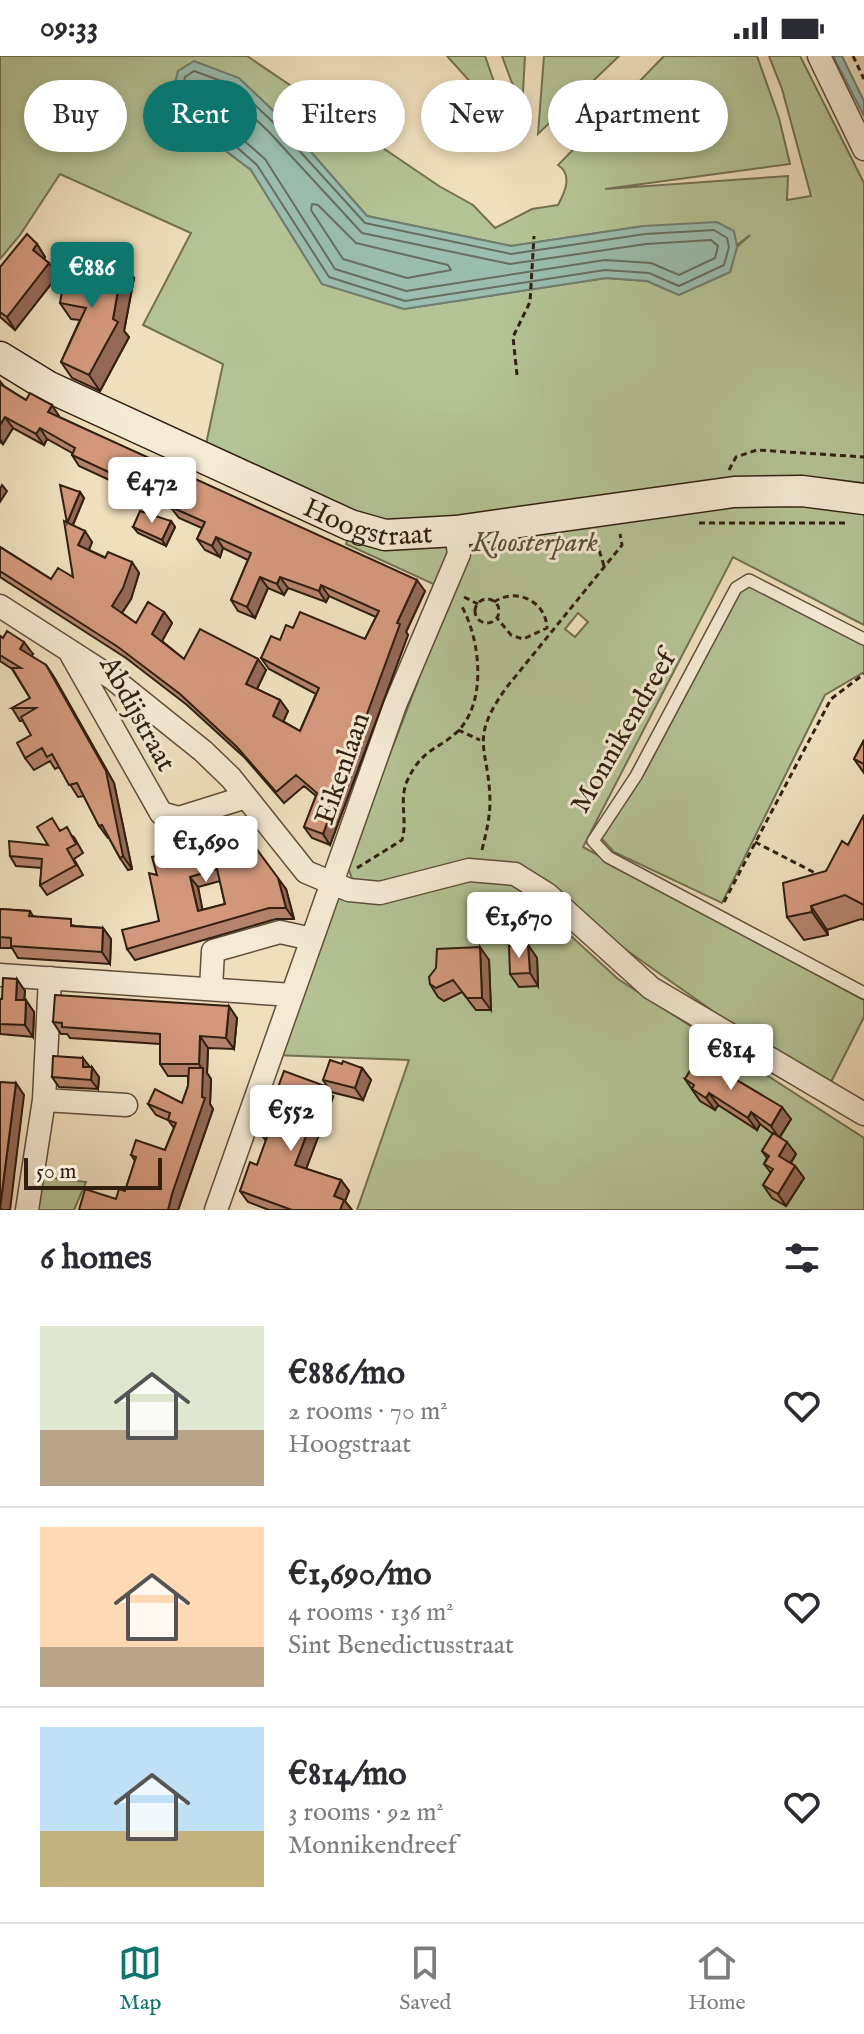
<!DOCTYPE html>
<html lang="en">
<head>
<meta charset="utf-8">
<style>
  :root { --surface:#fff; --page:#f2f2f3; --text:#2b2b33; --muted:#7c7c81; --line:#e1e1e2; --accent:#0f766e }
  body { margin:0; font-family:"IM FELL English",serif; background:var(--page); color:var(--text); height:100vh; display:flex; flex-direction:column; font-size:30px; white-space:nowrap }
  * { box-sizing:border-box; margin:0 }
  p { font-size:26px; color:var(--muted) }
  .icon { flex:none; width:44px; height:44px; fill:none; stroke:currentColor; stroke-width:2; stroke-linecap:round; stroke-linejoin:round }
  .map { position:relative; height:1154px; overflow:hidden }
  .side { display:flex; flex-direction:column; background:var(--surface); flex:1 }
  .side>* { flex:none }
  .banner { position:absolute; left:24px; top:24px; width:816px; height:72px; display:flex; gap:16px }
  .scale { position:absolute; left:24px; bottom:20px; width:138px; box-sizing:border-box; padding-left:8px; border:4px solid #311f10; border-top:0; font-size:22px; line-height:28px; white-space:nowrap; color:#311f10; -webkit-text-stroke:6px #f5ead4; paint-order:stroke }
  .price { position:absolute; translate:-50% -68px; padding:0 18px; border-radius:8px; background:#fff; color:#222; font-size:26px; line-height:52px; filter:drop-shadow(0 2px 4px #0008) }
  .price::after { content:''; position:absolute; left:50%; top:48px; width:24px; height:18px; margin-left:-12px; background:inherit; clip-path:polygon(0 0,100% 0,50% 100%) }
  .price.current { background:var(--accent); color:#fff }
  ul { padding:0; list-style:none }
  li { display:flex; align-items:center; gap:24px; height:200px; padding:0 40px }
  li+li { border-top:2px solid var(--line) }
  li span { display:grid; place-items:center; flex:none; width:224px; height:160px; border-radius:0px; color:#555 }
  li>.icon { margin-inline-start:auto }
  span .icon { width:96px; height:96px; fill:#fffc; stroke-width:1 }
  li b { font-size:34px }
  h2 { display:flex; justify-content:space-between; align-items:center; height:96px; padding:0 40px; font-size:34px }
  .chip { padding:0 28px; border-radius:36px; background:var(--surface); box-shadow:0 4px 12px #0003; font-size:28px; line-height:72px }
  .chip.current { background:var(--accent); color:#fff }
  .status { display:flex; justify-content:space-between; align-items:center; height:56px; padding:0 40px; background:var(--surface); direction:ltr }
  .status svg { height:22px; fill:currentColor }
  .tabs { display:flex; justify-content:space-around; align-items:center; height:112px; border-top:2px solid var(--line); background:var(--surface); font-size:22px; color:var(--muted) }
  .tabs a { display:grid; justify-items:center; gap:4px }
  .tabs .current { color:var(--accent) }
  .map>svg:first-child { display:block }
</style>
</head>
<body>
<div class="status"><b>09:33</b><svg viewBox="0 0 49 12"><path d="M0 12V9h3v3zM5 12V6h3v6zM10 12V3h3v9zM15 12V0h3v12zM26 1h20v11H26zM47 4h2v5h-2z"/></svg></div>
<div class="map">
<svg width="864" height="1154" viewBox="0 0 864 1154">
  <rect width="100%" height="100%" fill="#efdfbd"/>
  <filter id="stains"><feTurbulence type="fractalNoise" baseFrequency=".0025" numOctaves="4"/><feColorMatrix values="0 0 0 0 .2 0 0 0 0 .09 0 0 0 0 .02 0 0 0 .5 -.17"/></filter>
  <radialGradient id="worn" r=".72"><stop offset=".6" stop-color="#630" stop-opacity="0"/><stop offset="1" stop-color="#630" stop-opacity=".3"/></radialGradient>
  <path fill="#b4c395" stroke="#727152" stroke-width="2" fill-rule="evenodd" d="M0,0h247l192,130 34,19 22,23 37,-19 26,-4c7,-13 15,-30 0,-40l106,-109h93l22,62 11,46 -185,25 183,-13 -1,24 24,-4 -29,-107 -13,-33h31l64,127v442l-131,-68 -150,290 281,153v17l-34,67 -86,-51 -122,-86 -76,-67 -39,-14 -121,21 -33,-6 -6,-16 71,-184 -4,-6 24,-89 -92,-42 2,-5 27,9h19l-189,-99 18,-85 -80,-39 48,-92 -131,-59 -40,61 -20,24zM238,22l44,41 85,97 144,30 133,-20 89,5 4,14 13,-10 -13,12 -7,25 -51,23 -32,-14 -41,-3 -202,31 -82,-25 -71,-114 -33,-25 -47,-45zM578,557l10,9 -13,15 -10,-8z
    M447,0h38l24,69z
    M502,0h23l-3,54z
    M544,0h75l-81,78z
    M749,530l115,57v29l-39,23 -103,208 -108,-51 -13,-14 44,-66 97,-184z
    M472,820l42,8 104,95 246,159v72h-507l52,-150 -135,-5 56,-162z
    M29,1119l57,7 -12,28h-50z"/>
  <path fill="#9abdaf" stroke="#707e6f" stroke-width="2" d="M833,0h9l22,45v15z
    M194,5l45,17 43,41 85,97 144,30 133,-20 73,-4 17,9 3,16 -7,25 -51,23 -32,-14 -41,-3 -202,31 -82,-25 -71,-114 -33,-25 -47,-45 7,-29z"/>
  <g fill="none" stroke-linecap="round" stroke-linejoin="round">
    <path stroke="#666e60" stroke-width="2" d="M194,15l41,15 41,39 89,98 146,31 134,-20 69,-4 13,8 2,9 -5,18 -45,21 -30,-13 -44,-3 -200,31 -76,-24 -72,-112 -76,-67 4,-21z
      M197,26l32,12 40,38 93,101 148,31 136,-20 65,-4 7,6 -3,12 -36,17 -28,-12 -46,-3 -199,31 -71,-22 -70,-110 -73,-64z
      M312,148l6,1 38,38 92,22 3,5 -44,8 -64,-19 -32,-49z"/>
    <g stroke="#604f3b" stroke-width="14">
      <path id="lane" d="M864,583l-115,-59 -13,8 -100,188 -43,65 15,16 256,136"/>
    </g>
    <g stroke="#604f3b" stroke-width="25">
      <path id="street" d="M819,0l45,93
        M0,550l112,72 91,73 28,27 75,94 43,18 31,3 89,-23 46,4 32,20 104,94 213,126
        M71,598l90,159 18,5 67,-21
        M0,919l292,20
        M211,933l2,-38 67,-19 32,7
        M44,1044l82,5
        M27,1154l17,-110 6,-122
        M216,1154l179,-505 64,-151 -3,-23"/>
    </g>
    <g stroke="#311f10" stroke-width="33">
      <g id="secondary">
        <path id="s1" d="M0,301l49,30 301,138 35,10 71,-4 278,-39 68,-1 62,8"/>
      </g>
    </g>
    <path stroke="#311f10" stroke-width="3" stroke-dasharray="6 4" stroke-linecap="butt" d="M853,0l11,23
      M517,319l-4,-38 17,-35 4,-66
      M729,414l7,-13 21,-7 107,7
      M699,467h148
      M586,482l11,5 7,23
      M464,541l14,7
      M475 555a12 12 0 1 1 24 0a12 12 0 1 1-24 0Z
      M494,546c22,-15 52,-1 53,26l-24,11 -12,-4 -14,-17
      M458,674l22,10
      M755,786l64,33
      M482,794c4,-17 8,-32 8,-49 -1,-55 -22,-59 16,-113l116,-143 -2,-11
      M357,812l45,-28c6,-19 -4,-41 6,-61 16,-33 32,-29 52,-50 27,-31 20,-91 1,-124
      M724,846l107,-203 33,-25"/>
    <use href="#lane" stroke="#f5ead4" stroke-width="11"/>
    <use href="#street" stroke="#f5ead4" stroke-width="22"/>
    <use href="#secondary" stroke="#f5ead4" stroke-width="30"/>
  </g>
  <path fill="#b5836b" stroke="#311f10" stroke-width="2" fill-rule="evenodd" d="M37,188l8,13 -1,2 14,16 -43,55 -15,-13v-50z
    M134,222l-10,53 5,6 -29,54 -28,-13 -11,-16 19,-42 -9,-1 -11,-16 17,-22z
    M0,325l4,5 22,14 33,16v1l366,174 -19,41 2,3 -78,210 -18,-7 -8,-11 12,-31 -12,-10 -20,17 -39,-45 -58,-53 -61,-47 -126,-81v-30l51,32 22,-2 -6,-55 13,-30 4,6 -11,27 19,17 -3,8 50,23 -8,26 -9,14 14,10 28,-11 8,11 -10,18 22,18 82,11 -9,19 23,11 8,11 -5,10 17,10 16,-37 -47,-25 -8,-11 32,-30 72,11 11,-22 -47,-21 -3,6 -38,-14 -4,7 -16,-7 -13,30 -17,-7 -7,-11 17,-40 -25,-12 -3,9 -15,-7 -8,-11 5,-11 -23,-10 -7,-9 -93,-43 -7,-11v-2l-25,-14 -3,6 -31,-17 -10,16 -3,-2z
    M171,465l4,6 -9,19 -28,-13 -5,-6z
    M0,580l33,18 -2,2 15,9 8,12 60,106 18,86 -4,1 -8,-12 -11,-20h-1l-9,-12 -15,-30 -6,1 -19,-30 -4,2 -5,-8 -16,9 -9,-12 6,-23 -8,-14h-3l-8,-13 18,-10 -18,-29 -12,-8z
    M864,684v33l-10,-14z
    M864,759v105l-3,-1 -34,11 1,5 -24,5 -17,-23 61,-72z
    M61,774l13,7 9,16 -9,6 9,16 -36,20 -7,-10 2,-17 -26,-2 -6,-10 38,-11z
    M236,775l6,19 44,39 8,30h-18l-141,41 -8,-11 32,-28 -2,-46 11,-22zM220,825l5,23 -23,6 -4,-23z
    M0,853l30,2 3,5 43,10 27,2 8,11 -1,25 -92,-6 -6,-10h-12z
    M528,889l9,13 1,28 -19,1 -9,-13z
    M489,904l2,50h-15l-14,-18 -18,9 -6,-4 -8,-13z
    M25,935l-1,9 10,12 -1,25 -33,-3v-35z
    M237,962l-3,31 -26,-1 -1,25 4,6 -1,25 3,5 -35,101h-99l37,-11 9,-8 10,-30 -4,-6 34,-5 9,-22 -6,-8 -12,-5 -8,-11 34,-1 6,-17v-10h-20l-8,-12v-20l-90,-6 -3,-4h-6l-8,-12z
    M342,1008l20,4 9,12 -8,20 -32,-8 -8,-12z
    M90,1011l9,10 -1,12 -39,-2 -7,-10z
    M685,1023l106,40 -11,18 16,17 -5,9 4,3 9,12 -18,28 -14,-8 -9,-13 8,-12 -7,-9 3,-6 -5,-7 11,-17 -13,-10 -3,6 -39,-25 -3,5 -15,-9z
    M333,1041l-27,72 35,11 8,11 -4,10 7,9h-83l-21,-8 -8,-11 17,-26 9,-24 -5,-7z"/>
  <path fill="#946a57" stroke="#311f10" stroke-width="2" d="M37,188l8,13 -4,5 -8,-12z
    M123,206l11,16 -10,53 5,6 -29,54 -11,-16 24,-56z
    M49,207l9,12 -43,55 -8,-13z
    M52,349l7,11 -4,8 -7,-12z
    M5,361l8,11 -10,16 -3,-5v-14z
    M40,372l7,11 -3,6 -8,-11z
    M2,429l5,6 -7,11v-13z
    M80,436l4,6 -13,31 -4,-6z
    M171,465l4,6 -9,19 -4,-6z
    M85,475l7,11 -6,14 -8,-11z
    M216,481l7,11 -3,9 -8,-11z
    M132,506l7,11 -8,26 -12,18 -7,-11z
    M260,521l8,11 -13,30 -8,-11z
    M280,521l8,11 -4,7 -7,-11z
    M417,524l8,11 -19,41 2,3 -78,210 -7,-11 74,-211z
    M321,529l8,11 -3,6 -7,-11z
    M164,556l8,11 -12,22 -8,-11z
    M24,586l9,12 -5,7 -8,-12z
    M258,603l8,11 -12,25 -8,-11z
    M46,609l8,12 60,106 18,86 -9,-13z
    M280,644l8,11 -7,16 -8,-11z
    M228,764l8,11 10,31 -7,-11z
    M190,821l8,10 7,35 -7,-11z
    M278,822l8,11 8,30 -8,-11z
    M811,850l16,24 1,5 -16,-23z
    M103,872l8,11 -1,25 -8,-12z
    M528,889l9,13 1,28 -8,-13z
    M480,891l9,13 2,50 -9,-12z
    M17,923l8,12 -2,20 -7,-11z
    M26,944l8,12 -1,25 -8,-12z
    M229,950l8,12 -3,31 -8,-11z
    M200,980l8,12 -1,25 4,6 -1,25 3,5 -35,101h-10l35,-139 -4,-7z
    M83,1002l7,9h-7z
    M92,1011l7,10 -1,12 -7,-9z
    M362,1012l9,12 -8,20 -8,-12z
    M16,1027l8,12 -14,115h-8l-2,-2z
    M325,1030l8,11 -30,80 -8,-12z
    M709,1037l9,12 -3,5 -9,-12z
    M782,1051l9,12 -12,19 -8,-12z
    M751,1056l9,12 -3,6 -9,-12z
    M787,1086l9,12 -9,14 -8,-12z
    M795,1110l9,12 -18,28 -8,-12z
    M341,1124l8,11 -4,10 7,9h-12l-6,-14z"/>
  <path fill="#d3987c" stroke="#311f10" stroke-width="2" fill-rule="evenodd" d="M27,178l10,10 -4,6 16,13 -42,54 -7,-5v-45z
    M82,198l41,8 -10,57 5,3 -29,53 -28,-13 25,-54 -26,-5 4,-24 13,2z
    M0,328l26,16 4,-7 22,12 -4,7 369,168 -20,43 3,1 -77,210 -19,-7 13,-34 -21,-18 -20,17 -39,-45 -57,-53 -62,-47 -118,-76v-24l51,32 7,-11 15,9 -9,-56 21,10 -7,14 27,13 3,-6 24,10 -9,26 -11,18 24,17 12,-21 16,10 -12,22 32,25 16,-30 58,30 -12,25 34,16 -7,16 27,15 19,-43 -58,-30 10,-22 9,4 6,-15 7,3 7,-16 65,27 14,-28 -58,-26 -2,6 -39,-14 -3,7 -17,-7 -13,30 -16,-7 20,-47 -35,-16 -4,9 -15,-7 8,-17 -34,-15 2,-5 -101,-47 3,-7 -35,-20 -4,6 -31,-17 -5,8z
    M60,429l20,7 -13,31z
    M140,455l31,10 -9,19 -29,-13z
    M7,575l17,11 -4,7 26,16 60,106 17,85 -3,2 -18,-33 -3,1 -22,-43 -8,2 -17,-31 -5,3 -5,-9 -17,10 -8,-15 14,-8 -10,-18 15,-9h-24l18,-10 -18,-30h9l-21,-13v-19l3,2z
    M864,684v24l-10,-5z
    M864,759v90l-19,-10 -34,11 1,6 -25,5 -4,-34 43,-12 16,-30 6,4z
    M52,762l8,13 7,-4 9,17 -9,5 9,16 -36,20 2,-26 -32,-3 -1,-15 39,4 -11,-18z
    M228,764l11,31 16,-4 23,31 8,30h-17l-142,41 -5,-19 37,-9 -10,-48 8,2 -5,-18 16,-4 -4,-17zM217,813l8,35 -27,7 -8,-34z
    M0,853l30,2 -1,5 42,3v7l32,2 -1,24 -91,-6v-8l-11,-1z
    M528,889l2,28 -20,1 -1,-28z
    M480,891l2,51h-15l-14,-18 -17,8 -6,-4 -1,-7 7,-9 1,-19z
    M3,922l14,1 -1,21h10l-1,25 -25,-1v-25h2z
    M55,939l174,11 -3,32 -26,-2 -1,28h-39v-30l-98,-7v-4l-9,-1z
    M53,1000l30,2v9h9l-1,13 -39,-3z
    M698,1001l84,50 -11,19 -20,-14 -3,6 -39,-25 -3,5 -14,-9 2,-4 -9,-6z
    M330,1004l12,4 1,-3 19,7 -7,20 -32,-8z
    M189,1012h14l-1,29 3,1 -33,96 -4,16h-89l6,-21 31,10 3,-10 6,2 11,-34 -5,-2 5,-15 29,10 11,-27 -8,-3 2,-7 -22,-9 7,-15 27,14 6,-17z
    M284,1015l41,15 -30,79 46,15 -7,16 10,4 -4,10h-48l-52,-19 10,-29 7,3 10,-28 -6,-3z
    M0,1026l16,1 -16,125z
    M773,1077l14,9 -8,14 16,10 -17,28 -15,-9 10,-16 -9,-5 5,-8 -7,-5z"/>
  <g text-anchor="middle" stroke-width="6" stroke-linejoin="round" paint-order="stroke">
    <g font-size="28" fill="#311f10" stroke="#f5ead4">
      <text dy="10" stroke="none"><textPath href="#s1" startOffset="406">Hoogstraat</textPath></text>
      <text transform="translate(139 657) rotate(61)" y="10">Abdijstraat</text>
      <text transform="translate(622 675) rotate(-60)" y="10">Monnikendreef</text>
      <text transform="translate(341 712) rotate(-71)" y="10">Eikenlaan</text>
    </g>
    <g font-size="28" font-style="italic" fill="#585038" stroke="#f5ead4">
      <text x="535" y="495">Kloosterpark</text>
    </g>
  </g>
  <rect width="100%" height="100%" filter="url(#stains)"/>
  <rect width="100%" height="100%" fill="url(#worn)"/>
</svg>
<div class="scale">50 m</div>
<b class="price current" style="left:92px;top:254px">€886</b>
<b class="price" style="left:152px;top:469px">€472</b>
<b class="price" style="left:206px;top:828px">€1,690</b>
<b class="price" style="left:519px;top:904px">€1,670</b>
<b class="price" style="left:731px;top:1036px">€814</b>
<b class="price" style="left:291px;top:1097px">€552</b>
<div class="banner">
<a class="chip">Buy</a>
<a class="chip current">Rent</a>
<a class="chip">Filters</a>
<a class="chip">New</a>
<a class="chip">Apartment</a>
</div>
</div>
<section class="side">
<h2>6 homes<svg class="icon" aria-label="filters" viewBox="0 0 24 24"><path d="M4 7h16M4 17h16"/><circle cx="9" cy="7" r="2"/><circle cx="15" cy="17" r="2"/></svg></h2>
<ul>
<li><span style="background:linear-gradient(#dfe7d0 65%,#b9a48a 0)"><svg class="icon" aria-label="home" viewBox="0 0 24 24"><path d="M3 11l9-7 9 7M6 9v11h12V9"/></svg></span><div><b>€886/mo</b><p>2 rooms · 70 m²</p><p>Hoogstraat</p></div><svg class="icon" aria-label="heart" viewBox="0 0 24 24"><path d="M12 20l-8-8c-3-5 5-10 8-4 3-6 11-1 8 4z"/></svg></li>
<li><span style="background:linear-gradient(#ffd9b3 75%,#b9a48a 0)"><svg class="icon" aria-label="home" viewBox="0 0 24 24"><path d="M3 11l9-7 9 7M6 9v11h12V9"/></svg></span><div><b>€1,690/mo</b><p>4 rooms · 136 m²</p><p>Sint Benedictusstraat</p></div><svg class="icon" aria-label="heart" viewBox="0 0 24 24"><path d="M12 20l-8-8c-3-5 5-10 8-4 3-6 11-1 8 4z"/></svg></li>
<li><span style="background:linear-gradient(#bfe0f5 65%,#c2b280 0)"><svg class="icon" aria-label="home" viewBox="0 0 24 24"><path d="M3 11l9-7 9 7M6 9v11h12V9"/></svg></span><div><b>€814/mo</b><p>3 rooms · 92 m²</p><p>Monnikendreef</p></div><svg class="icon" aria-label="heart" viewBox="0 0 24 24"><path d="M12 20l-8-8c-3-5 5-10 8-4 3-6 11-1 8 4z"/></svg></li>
</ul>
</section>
<nav class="tabs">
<a class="current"><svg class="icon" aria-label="map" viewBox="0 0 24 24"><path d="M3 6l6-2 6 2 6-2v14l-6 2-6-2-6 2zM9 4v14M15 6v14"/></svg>Map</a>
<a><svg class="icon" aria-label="saved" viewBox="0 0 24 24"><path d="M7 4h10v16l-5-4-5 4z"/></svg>Saved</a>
<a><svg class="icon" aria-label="home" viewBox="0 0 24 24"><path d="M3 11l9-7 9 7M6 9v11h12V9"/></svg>Home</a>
</nav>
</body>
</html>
